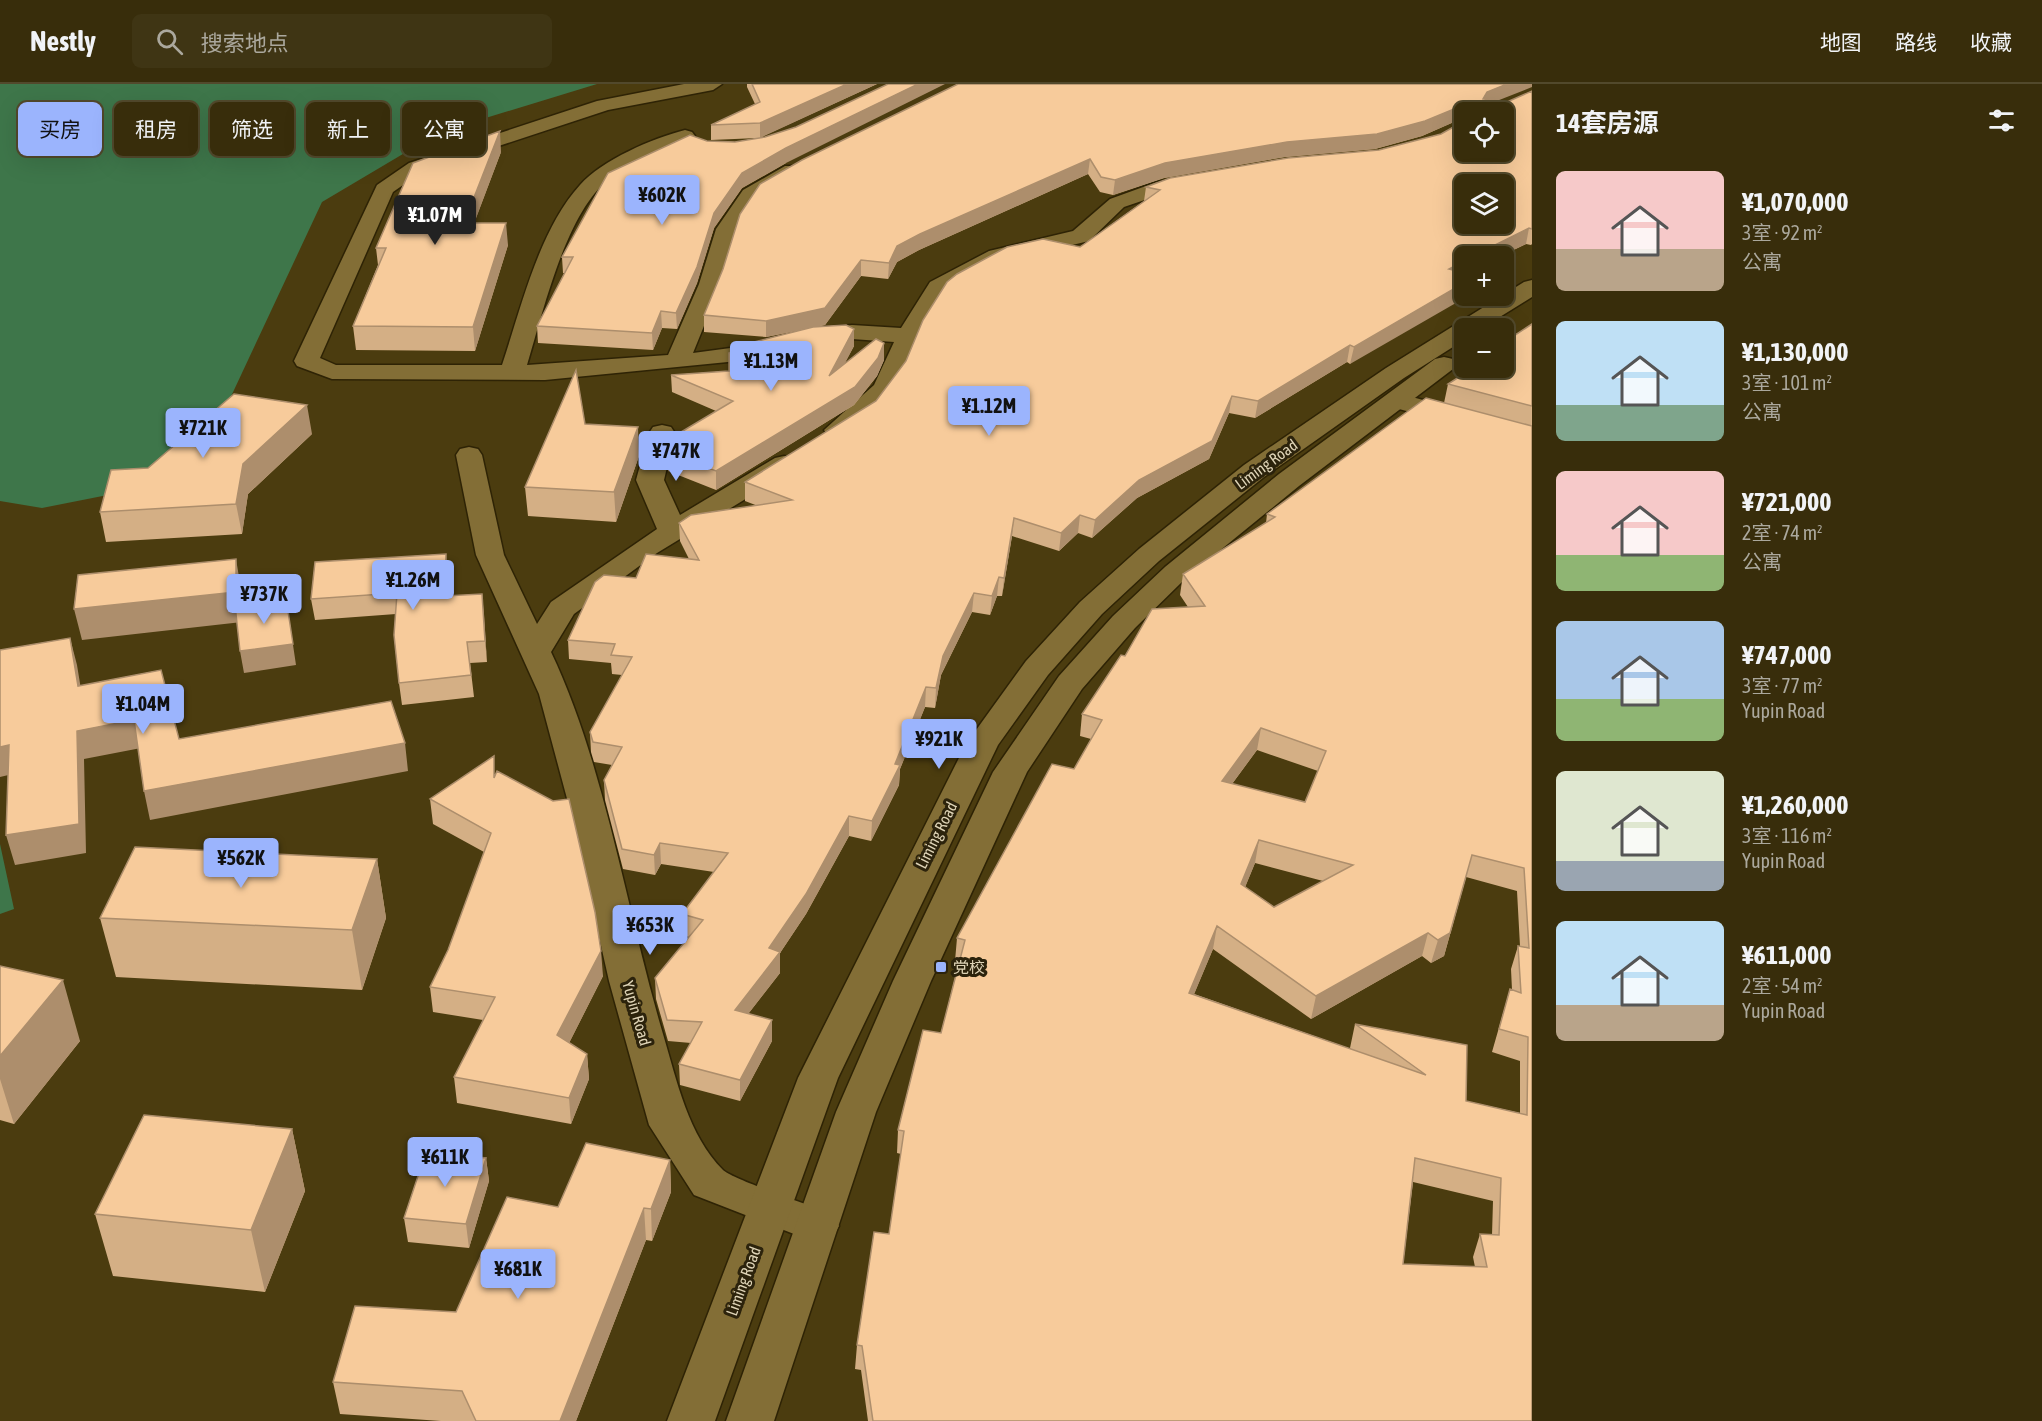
<!DOCTYPE html>
<html lang="zh">
<head>
<meta charset="utf-8">
<style>
  :root { --surface:#382d0b; --page:#3f3514; --text:#f1f3f6; --muted:#aba89d; --line:#52492c; --accent:#9bb4fd }
  body { margin:0; font-family:"Asap Condensed","Noto Sans SC",sans-serif; background:var(--page); color:var(--text); height:100vh; display:flex; flex-direction:column; font-size:22px; white-space:nowrap }
  * { box-sizing:border-box; margin:0 }
  p { font-size:20px; color:var(--muted) }
  .icon { flex:none; width:33px; height:33px; fill:none; stroke:currentColor; stroke-width:2; stroke-linecap:round; stroke-linejoin:round }
  .map { position:relative; flex:1; overflow:hidden }
  .side { display:flex; flex-direction:column; background:var(--surface); width:510px }
  .side>* { flex:none }
  .guide { position:absolute; left:18px; top:18px; width:570px; height:54px; display:flex; gap:12px }
  .tools { position:absolute; left:1454px; top:18px; display:grid; gap:12px }
  .tools a { display:grid; place-items:center; width:60px; height:60px; border-radius:9px; background:var(--surface); box-shadow:0 6px 24px #0002,0 0 0 2px var(--line); font-size:30px }
  .price { position:absolute; translate:-50% -51px; padding:0 14px; border-radius:6px; background:var(--accent); color:#111; font-size:20px; line-height:39px; filter:drop-shadow(0 2px 3px #0008) }
  .price::after { content:''; position:absolute; left:50%; top:36px; width:18px; height:14px; margin-left:-9px; background:inherit; clip-path:polygon(0 0,100% 0,50% 100%) }
  .price.current { background:#222; color:#fff }
  ul { padding:0; list-style:none }
  li { display:flex; align-items:center; gap:18px; height:150px; padding:0 24px }
  li span { display:grid; place-items:center; flex:none; width:168px; height:120px; border-radius:9px; color:#555 }
  li>.icon { margin-inline-start:auto }
  span .icon { width:72px; height:72px; fill:#fffc; stroke-width:1 }
  li b { font-size:26px }
  h2 { display:flex; justify-content:space-between; align-items:center; height:72px; padding:0 24px; font-size:26px }
  .tag { padding:0 21px; border-radius:9px; background:var(--surface); box-shadow:0 6px 24px #0002,0 0 0 2px var(--line); font-size:21px; line-height:54px }
  .tag.current { background:var(--accent); color:#111 }
  header { display:flex; align-items:center; gap:36px; box-sizing:border-box; height:84px; padding:0 30px; background:var(--surface); border-bottom:2px solid var(--line) }
  header strong { font-size:28px }
  nav { display:flex; gap:33px; margin-inline-start:auto; font-size:21px }
  .search { width:420px; height:54px; background:var(--page); display:flex; align-items:center; gap:15px; box-sizing:border-box; padding:0 21px; border-radius:9px; color:var(--muted); font-size:22px }
  main { display:flex; flex:1; min-height:0 }
  .map>svg:first-child { display:block }
</style>
</head>
<body>
<header>
<strong>Nestly</strong>
<div class="search"><svg class="icon" aria-label="search" viewBox="0 0 24 24"><circle cx="10" cy="10" r="6"/><path d="M15 15l6 6"/></svg>搜索地点</div>
<nav><a>地图</a><a>路线</a><a>收藏</a></nav>
</header>
<main>
<div class="map">
<svg width="1532" height="1337" viewBox="0 0 1532 1337">
  <rect width="100%" height="100%" fill="#4b3c0f"/>
  <path fill="#3e764a" d="M0,0h597l-157,48 -118,70 -95,203 -84,83 -101,20 -42,-7z
    M0,760l14,65 -14,5z"/>
  <g fill="none" stroke-linecap="round" stroke-linejoin="round">
    <g stroke="#2e2305" stroke-width="3">
      <path id="minor" d="M684,0h38l-9,6 -105,20 -185,61 -30,21 -73,166 16,7h166c19,-57 37,-135 78,-180 22,-25 73,-47 105,-55l7,2 3,4 -3,4c-27,12 -59,21 -83,39 -44,35 -66,134 -82,186l141,-10 31,-71 17,-55 27,-39 42,-24h14l3,4 -44,28 -20,31 -17,55 -28,69 45,-6 74,-19 40,-3 49,3 29,-46 59,-31 84,-20 37,-32 47,-17 32,-6 7,2 3,4 -3,4 -28,6 -44,15 -35,34 -84,20 -58,31 -27,44 -10,30 -18,30 -20,21 -26,19 -9,2 -9,-2 -4,-6 50,-45 20,-43 -42,-3 -40,3 -74,19 -193,19 -213,-1 -35,-13 -3,-5 83,-176 32,-22 188,-62z
        M1397,309l135,36v16l-144,-39 -4,-5 4,-5z
        M662,341l9,2 4,6 -11,47 16,35 95,-57 9,-2 9,2 4,6 -4,6 -136,83 -83,61 -23,38c55,116 75,258 112,382 14,47 25,101 60,136 9,9 91,37 109,44l7,12 -7,12 -15,5 -123,-48 -45,-70 -40,-144 -36,-160 -34,-127 -63,-139 -20,-100 4,-6 9,-2 9,2 4,6 22,100 33,69 14,-22 106,-73 -21,-49 13,-47 4,-6z"/>
    </g>
    <g stroke="#2e2305" stroke-width="3">
      <path id="tertiary" d="M1532,196v17l-50,31h-18v12l-60,38 -140,99 -105,84 -57,53 -54,61 -50,70 -160,333 -123,343h-48l131,-343 168,-334 60,-83 54,-59 59,-53 105,-84 142,-97 138,-86z
        M1444,273l9,2 3,5 -3,5 -154,117 -114,93 -50,49 -53,61 -55,83 -96,209 -55,131 -102,309h-48l110,-309 57,-131 100,-209 66,-96 54,-60 52,-49 114,-93 156,-115z"/>
    </g>
    <use href="#minor" fill="#836e36" fill-rule="evenodd"/>
    <use href="#tertiary" fill="#836e36" fill-rule="evenodd"/>
  </g>
  <path fill="#d4af85" fill-rule="evenodd" d="M747,0h130l-116,53 25,26 -44,25 -28,40 -17,55 -20,46 -15,-1 -9,22 -115,-7 -1,-17 28,-53h-2l-1,-16 145,-116 28,1 23,-4 -47,2v-15l44,-21 -8,-17z
    M958,0l549,18 25,-11v153l-1,1 -5,-1 -25,12h-37l-114,108 -3,-2 -92,56 -26,-5 -20,46 -72,39 -45,40 -14,-5 -19,18 -47,-15 -10,60h-5l-7,19 -18,-3 -31,63 -6,33 -10,-1 -25,62 -1,16 -28,56 -22,-5 -43,78 -26,39v20l-32,41 24,6v21l-32,60 -60,-16 -1,-21 12,-21 -23,-2 -12,-42 -1,-21 34,-41 -6,-2 -1,-21 32,-42 -53,-8 -6,11 -32,-6 -18,-69 -1,-20 8,-15 -18,-3 -3,-10 -1,-20 32,-57 -10,-1 -1,-11 -42,-4 -1,-19 68,-62 53,-19 -9,-18 -1,-18 79,-17 -13,-5v-19l131,-81 204,-154 64,-46 2,-14 233,-37 62,-16 62,-22h-39v7l-1,-1 -41,18 -47,13 -90,8 -121,21 -51,17 -13,-3 -12,-18 -169,76 -22,12 -9,17 -27,-3 -36,49 -9,2 38,19 -10,18 40,-4 -7,16 -23,29 -138,85 -48,-19v-18l48,-42 -44,-19 -1,-17 58,-4 72,-41 -35,7 -62,-5v-17z
    M501,68l-27,71 34,22 -33,106 -119,-1 -3,-24 25,-61 -2,-17z
    M1532,240v1097h-664l-7,-51 -6,-1 2,-24 32,-111 12,-80 -4,-1 1,-23 43,-97 18,-71 -4,-1 2,-23 117,-169 17,-30 -11,-3 2,-22 43,-58 63,-49 -8,-12 3,-21 83,-51 1,-9 177,-111 4,-19 55,-16zM1257,666l61,21 -13,31 -73,-18zM1255,779l68,18 -49,26 -29,-20zM1466,793l51,14 3,55h-2l-7,23 1,21 -2,-1 -18,63 28,9v52l-54,-12 -111,-77 -5,24 1,1 -157,-55 19,-45 98,70 111,-63 9,7 13,-7zM1413,1098l80,19 -1,34 -12,-1 -7,23 2,10 -72,-3z
    M585,340l54,32 -23,66 -88,-6 -3,-29z
    M312,350l-64,60 -6,40 -136,8 -6,-30 48,-44z
    M448,491v21l34,-2 5,68 -17,1 4,34 -72,8 -3,-22 -3,-69 -81,6 -4,-21z
    M495,690l108,202 -34,67 18,11 2,25 -18,45 -114,-21 -3,-26 29,-57 -50,-8 -3,-25 18,-37 36,-98 -51,-28 -3,-25z
    M377,775l9,59 -24,72 -246,-13 -16,-59z
    M0,882l80,75 -66,83 -14,-4z
    M292,1045l13,62 -40,101 -152,-16 -18,-62z
    M486,1074l3,23 -20,67 -61,-6 -4,-24z
    M670,1076l1,32 -19,49 -6,-1 -70,181h-135l-101,-7 -7,-32 123,-70 102,-105z"/>
  <path fill="#ad8e6c" d="M847,0h30l-117,54v-15z
    M918,0h27l-159,79 -44,25 -28,40 -17,55 -20,46 -1,-16 38,-100 28,-40 44,-25z
    M1507,0h25v3l-48,19 -1,-7 4,-7z
    M1466,20l-3,14 -41,18 -47,13 -90,8 -121,21 -51,17 2,-15 50,-17z
    M500,47l1,21 -35,93 -2,-22z
    M1090,75l-2,15 -169,76 -22,12 -9,17 1,-16 8,-17 23,-12z
    M506,139l2,22 -33,106 -2,-24z
    M1529,144l-3,16 -25,12h-28z
    M861,176v16l-36,49 -59,12v-16z
    M1464,177v14l-15,-6z
    M1464,199v13h4l-118,68 4,-17z
    M661,227l1,17 -9,22 -1,-17z
    M854,245v17l-25,48v-18z
    M884,259v17l-7,16 -23,29 -138,85v-19z
    M1350,261l-3,17 -92,56 3,-17z
    M1232,312l-3,17 -20,46 -72,39 -45,40 3,-18z
    M307,321l5,29 -64,60 -6,40 -6,-30 7,-40z
    M638,343l1,29 -23,66 -2,-30z
    M1080,431l-2,18 -19,18 2,-18z
    M1014,434l-2,18 -10,60 2,-18z
    M446,470l2,21v42l-3,-21z
    M236,475l5,30 1,33 -160,18 -8,-31z
    M999,493l-2,19 -7,19 2,-19z
    M974,509l-2,19 -31,63 -6,33 1,-20 7,-32z
    M482,510l2,21 3,47 -2,-21z
    M286,514l10,67 -52,8 -4,-22z
    M70,554l7,27 8,49 -7,-28z
    M926,603l-1,20 -25,62 -1,16 -28,56 1,-20z
    M134,636l7,28 -57,11 2,94 -71,12 -9,-30 71,-104z
    M1261,644l-4,22 -39,53 4,-22z
    M405,659l3,28 -258,49 -6,-29z
    M9,661l8,28 -17,4v-30z
    M849,732v20l-43,78 -26,39v20l-45,58v-21l34,-62z
    M1259,756l-4,23 -18,44 4,-23z
    M660,759l1,21 -6,11 -1,-20z
    M377,775l9,59 -24,72 -10,-60z
    M1466,793l-22,79 -13,7 7,-23z
    M1217,842l-4,23 -28,67 4,-23z
    M1428,849l-6,23 -111,63 5,-23z
    M601,867l2,25 -43,85 -3,-26z
    M63,896l17,61 -66,83 -14,-45v-23z
    M772,936v21l-32,60v-21z
    M587,970l2,25 -18,45 -2,-26z
    M292,1045l13,62 -40,101 -14,-62z
    M486,1074l3,23 -20,67 -3,-24z
    M670,1076l1,32 -19,49 -1,-32z
    M644,1124l2,32 -70,181h-16z"/>
  <path fill="#f7cb9b" stroke="#ad8e6c" stroke-width="1.5" fill-rule="evenodd" d="M752,0h95l-87,39 -49,2 49,-23z
    M888,0h30l-132,64 -44,25 -28,40 -17,54 -21,46 -15,-2 -9,22 -115,-7 36,-69h-11l46,-84 82,-38 17,6 28,1 30,-5 31,-10z
    M958,0h549l-20,8 -4,7 24,3 25,-11v138l-3,-1 -56,28h-9v5l-15,8 15,4v10l-110,64 -4,-2 -92,56 -26,-5 -20,45 -73,39 -44,40 -15,-5 -19,18 -47,-15 -10,60 -5,-1 -7,19 -18,-3 -31,63 -7,32 -10,-1 -31,77 5,1 -28,56 -23,-5 -43,78 -37,54 11,4 -45,58 37,10 -32,60 -61,-16 23,-42 -35,-2 -12,-42 48,-58 -21,-6 46,-61 -68,-10 -6,12 -32,-6 -18,-69 18,-33 -29,-5 -3,-10 42,-75 -21,-2 4,-11 -47,-4 27,-58 9,-7 32,3 10,-24 53,6 -20,-37 12,-8 101,-15 -47,-18 131,-81 30,-40 17,-41 24,-38 10,-8 50,-27 36,-8 37,8 80,-57 -14,-3 24,-9 118,-20 91,-8 62,-16 23,-13v31h39v-40h-34v-6l-3,-2 -41,17 -48,13 -90,8 -122,21 -50,17 -14,-3 -11,-18 -170,75 -23,12 -8,17 -28,-3 -36,48 -59,13 -62,-6 19,-46 17,-55 20,-30 42,-24zM1464,100h39v40h-39z
    M500,47l-36,92h42l-33,104 -120,-1 33,-78h-10l37,-85z
    M1532,240v82l-84,-22 25,-16h30v-25z
    M846,241l8,4 -25,47 47,-37 8,4 -6,15 -23,29 -139,84 -48,-18 3,-15 62,-37 -62,-26 58,-4v-18l21,-10 63,-16z
    M576,286l9,54 53,3 -24,65 -89,-5z
    M234,310l73,11 -64,59 -7,40 -136,8 11,-42 37,-2z
    M1426,314l106,28v995h-659l-11,-75 -5,-1 17,-113 15,2 15,-103 -6,-1 25,-100 18,3 24,-93 -8,-2 95,-174 22,5 28,-49 -20,-6 39,-59 4,1 27,-47 53,-3 -22,-32 92,-57 -8,-3zM1261,644l65,23 -21,51 -83,-21zM1259,756l94,25 -79,42 -33,-23zM1472,771l52,13 5,80 -11,-2 3,47 -11,-4 -11,40 29,8 -1,78 -61,-14 1,-56 -112,-21 71,51 -237,-82 28,-67 99,70 112,-63 10,7 12,-7zM1415,1074l86,20 -2,57 -19,-1 7,33 -84,-3z
    M446,470l-1,42 37,-2 3,47 -18,1 4,33 -72,8 -5,-48 3,-42 -86,6 4,-37z
    M236,475v33l-162,17 4,-34z
    M286,514l7,46 -53,7 -5,-46z
    M70,554l8,48 83,-16 18,69 212,-38 14,42 -261,48 -10,-71 -57,11 2,93 -73,11 3,-90 -9,2v-97z
    M494,672v22l3,-7 56,30 16,-2 26,113 6,39 -44,84 30,19 -18,44 -115,-21 41,-80 -65,-10 18,-37 43,-117 -61,-34z
    M135,763l242,12 -25,71 -252,-12z
    M0,882l63,14 -63,76z
    M144,1031l148,14 -41,101 -156,-16z
    M586,1059l84,17 -19,49 -7,-1 -84,213h-84l-14,-30 -129,-9 22,-76 101,6 51,-115 51,10z
    M426,1068l60,6 -20,66 -62,-6z"/>
  <rect fill="#9bb4fd" stroke="#2c230c" stroke-width="2" x="935" y="877" width="12" height="12" rx="3"/>
  <g text-anchor="middle" stroke-width="6" stroke-linejoin="round" paint-order="stroke">
    <g font-size="16" fill="#dfd4b7" stroke="#2c230c">
      <text transform="translate(1266 380) rotate(-36)" y="6">Liming Road</text>
      <text transform="translate(936 751) rotate(-63)" y="6">Liming Road</text>
      <text transform="translate(637 929) rotate(74)" y="6">Yupin Road</text>
      <text transform="translate(743 1197) rotate(-70)" y="6">Liming Road</text>
    </g>
    <g font-size="16" fill="#dfd4b7" stroke="#2c230c" text-anchor="start">
      <text x="953" y="889">党校</text>
    </g>
  </g>
</svg>
<div class="tools">
<a><svg class="icon" aria-label="locate" viewBox="0 0 24 24"><circle cx="12" cy="12" r="6"/><path d="M12 2v4M12 18v4M2 12h4M18 12h4"/></svg></a>
<a><svg class="icon" aria-label="layers" viewBox="0 0 24 24"><path d="M12 4l9 5-9 5-9-5zM3 14l9 5 9-5"/></svg></a>
<a>+</a>
<a>−</a>
</div>
<b class="price" style="left:662px;top:142px">¥602K</b>
<b class="price current" style="left:435px;top:162px">¥1.07M</b>
<b class="price" style="left:771px;top:308px">¥1.13M</b>
<b class="price" style="left:989px;top:353px">¥1.12M</b>
<b class="price" style="left:203px;top:375px">¥721K</b>
<b class="price" style="left:676px;top:398px">¥747K</b>
<b class="price" style="left:413px;top:527px">¥1.26M</b>
<b class="price" style="left:264px;top:541px">¥737K</b>
<b class="price" style="left:143px;top:651px">¥1.04M</b>
<b class="price" style="left:939px;top:686px">¥921K</b>
<b class="price" style="left:241px;top:805px">¥562K</b>
<b class="price" style="left:650px;top:872px">¥653K</b>
<b class="price" style="left:445px;top:1104px">¥611K</b>
<b class="price" style="left:518px;top:1216px">¥681K</b>
<div class="guide">
<a class="tag current">买房</a>
<a class="tag">租房</a>
<a class="tag">筛选</a>
<a class="tag">新上</a>
<a class="tag">公寓</a>
</div>
</div>
<section class="side">
<h2>14套房源<svg class="icon" aria-label="filters" viewBox="0 0 24 24"><path d="M4 7h16M4 17h16"/><circle cx="9" cy="7" r="2"/><circle cx="15" cy="17" r="2"/></svg></h2>
<ul>
<li><span style="background:linear-gradient(#f6c9c9 65%,#b9a48a 0)"><svg class="icon" aria-label="home" viewBox="0 0 24 24"><path d="M3 11l9-7 9 7M6 9v11h12V9"/></svg></span><div><b>¥1,070,000</b><p>3室 · 92 m²</p><p>公寓</p></div></li>
<li><span style="background:linear-gradient(#bfe0f5 70%,#7fa58c 0)"><svg class="icon" aria-label="home" viewBox="0 0 24 24"><path d="M3 11l9-7 9 7M6 9v11h12V9"/></svg></span><div><b>¥1,130,000</b><p>3室 · 101 m²</p><p>公寓</p></div></li>
<li><span style="background:linear-gradient(#f6c9c9 70%,#8fb573 0)"><svg class="icon" aria-label="home" viewBox="0 0 24 24"><path d="M3 11l9-7 9 7M6 9v11h12V9"/></svg></span><div><b>¥721,000</b><p>2室 · 74 m²</p><p>公寓</p></div></li>
<li><span style="background:linear-gradient(#a9c7e8 65%,#8fb573 0)"><svg class="icon" aria-label="home" viewBox="0 0 24 24"><path d="M3 11l9-7 9 7M6 9v11h12V9"/></svg></span><div><b>¥747,000</b><p>3室 · 77 m²</p><p>Yupin Road</p></div></li>
<li><span style="background:linear-gradient(#dfe7d0 75%,#9aa5b1 0)"><svg class="icon" aria-label="home" viewBox="0 0 24 24"><path d="M3 11l9-7 9 7M6 9v11h12V9"/></svg></span><div><b>¥1,260,000</b><p>3室 · 116 m²</p><p>Yupin Road</p></div></li>
<li><span style="background:linear-gradient(#bfe0f5 70%,#b9a48a 0)"><svg class="icon" aria-label="home" viewBox="0 0 24 24"><path d="M3 11l9-7 9 7M6 9v11h12V9"/></svg></span><div><b>¥611,000</b><p>2室 · 54 m²</p><p>Yupin Road</p></div></li>
</ul>
</section>
</main>
</body>
</html>
